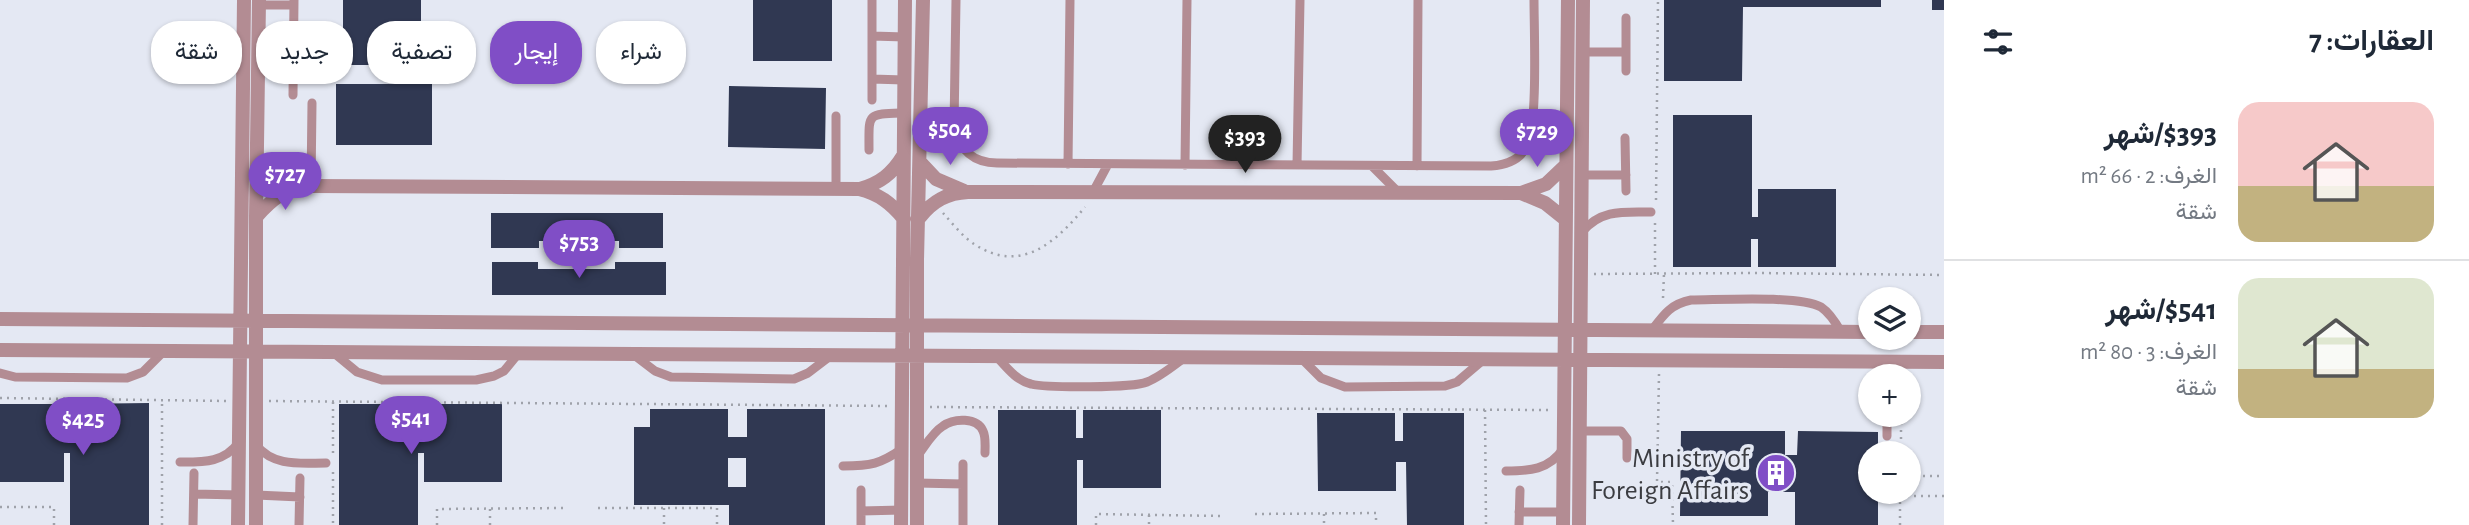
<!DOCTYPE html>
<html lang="ar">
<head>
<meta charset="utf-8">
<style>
  :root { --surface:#fff; --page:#f2f2f3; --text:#1f2937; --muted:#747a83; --line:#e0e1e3; --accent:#804ec6 }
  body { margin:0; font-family:"Alegreya Sans",Vazirmatn,sans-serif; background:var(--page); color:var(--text); direction:rtl; height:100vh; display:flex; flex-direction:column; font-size:26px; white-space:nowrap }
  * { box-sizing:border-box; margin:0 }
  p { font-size:23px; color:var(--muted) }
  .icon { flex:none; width:38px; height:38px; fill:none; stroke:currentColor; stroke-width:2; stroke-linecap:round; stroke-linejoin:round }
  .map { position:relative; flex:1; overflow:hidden; direction:ltr }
  .details { display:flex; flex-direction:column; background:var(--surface); width:525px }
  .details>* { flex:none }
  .guide { position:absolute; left:21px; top:21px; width:665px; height:63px; direction:rtl; display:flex; gap:14px }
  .tools { position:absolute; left:1858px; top:287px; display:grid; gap:14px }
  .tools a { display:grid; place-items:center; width:63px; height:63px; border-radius:50%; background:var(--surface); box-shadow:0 2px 5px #0004; font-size:35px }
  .price { position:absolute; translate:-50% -60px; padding:0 16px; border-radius:24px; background:var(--accent); color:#fff; font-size:23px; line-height:46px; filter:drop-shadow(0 2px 4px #0008) }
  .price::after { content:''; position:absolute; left:50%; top:42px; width:21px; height:16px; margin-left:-10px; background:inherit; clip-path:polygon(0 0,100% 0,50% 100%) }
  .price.active { background:#222; color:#fff }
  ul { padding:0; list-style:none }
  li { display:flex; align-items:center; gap:21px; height:175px; padding:0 35px }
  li+li { border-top:2px solid var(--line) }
  li span { display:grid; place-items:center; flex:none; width:196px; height:140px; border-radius:21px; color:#555 }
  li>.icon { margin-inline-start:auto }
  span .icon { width:84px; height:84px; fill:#fffc; stroke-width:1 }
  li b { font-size:30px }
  h2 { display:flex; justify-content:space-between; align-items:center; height:84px; padding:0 35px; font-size:30px }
  .pill { padding:0 24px; border-radius:28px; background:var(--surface); box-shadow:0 2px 5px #0004; font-size:24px; line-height:63px }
  .pill.active { background:var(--accent); color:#fff }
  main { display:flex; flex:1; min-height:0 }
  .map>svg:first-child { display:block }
</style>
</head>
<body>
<main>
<section class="details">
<h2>العقارات: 7<svg class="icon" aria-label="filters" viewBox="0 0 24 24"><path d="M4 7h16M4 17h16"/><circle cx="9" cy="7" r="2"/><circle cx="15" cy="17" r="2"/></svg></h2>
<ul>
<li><span style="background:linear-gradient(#f6c9c9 60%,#c2b280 0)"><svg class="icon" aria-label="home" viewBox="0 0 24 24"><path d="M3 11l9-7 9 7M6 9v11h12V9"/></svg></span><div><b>$393/شهر</b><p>الغرف: 2 · 66 m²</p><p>شقة</p></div></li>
<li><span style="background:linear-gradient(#dfe7d0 65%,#c2b280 0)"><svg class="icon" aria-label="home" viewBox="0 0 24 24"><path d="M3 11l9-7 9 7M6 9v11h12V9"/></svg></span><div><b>$541/شهر</b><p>الغرف: 3 · 80 m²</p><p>شقة</p></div></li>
</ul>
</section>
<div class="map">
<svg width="1944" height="525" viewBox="0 0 1944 525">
  <rect width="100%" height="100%" fill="#e4e8f3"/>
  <path fill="#303852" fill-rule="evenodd" d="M343,0h78v65h-78z
    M753,0h79v61h-79z
    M1664,0h217v7h-138l-1,74h-78z
    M1932,0h12v10h-12z
    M336,84h96v61h-96z
    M729,86l97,2 -1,61 -97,-2z
    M1673,115h79v102h6v-28h78v78h-78v-28h-7v28h-78z
    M491,213h172v35h-44v-7h-80v7h-48z
    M492,262h46v7h77v-7h51v33h-174z
    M149,403v122h-79v-72h-6v29h-64v-78h63v27h8v-27z
    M339,404h77v27h8v-27h78v78h-78v-29h-6v72h-79z
    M650,409h78v28h19v-28h78v116h-96v-20h-95v-78h16zM728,458h18v29h-18z
    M998,410h78v28h7v-28h78v78h-78v-28h-6v65h-79z
    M1317,413h78v28h8v-28h61v112h-57l-1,-63h-10v29h-78z
    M1681,431h104v24h12l1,-24 80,1v21h-7v39h7v33h-83v-33h-27v24h-88z"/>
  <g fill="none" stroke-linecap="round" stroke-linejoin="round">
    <path stroke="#9fa2aa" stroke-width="2.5" stroke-dasharray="2 5" stroke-linecap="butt" d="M1656,200l2,-200
      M943,213c9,10 19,23 31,31 47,31 82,-2 111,-37
      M1594,274l165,-1 185,2
      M1655,274v-53
      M1663,298l1,-24
      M1659,374l-2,108h15l1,43
      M0,398l227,3
      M269,401l620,5
      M333,402v53
      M930,407l620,3
      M1485,410l1,115
      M1901,453v-38
      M333,472v53
      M1909,476h35
      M1900,496h44
      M0,507h54v18
      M598,508h119v17
      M664,508v17
      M1255,514l121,-1v12
      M1324,514v11
      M1149,515v10
      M162,525v-125
      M437,525v-16l127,-1
      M490,525v-16
      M1096,525v-11l125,2
      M1900,525v-33"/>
    <path stroke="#b38c93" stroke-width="9" d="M872,0v100
      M956,0l-2,127c5,23 20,36 43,36l494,3c15,-1 29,-6 36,-20 11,-20 7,-117 7,-146
      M259,5h35
      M1626,18v53
      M872,36l33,1
      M1582,52h44
      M259,63l35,1
      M872,79l32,1
      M293,95l1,-95
      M1625,138l1,53
      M869,150c0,-37 -3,-36 34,-37
      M1068,164l2,-164
      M1185,165l2,-165
      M1297,165l3,-165
      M1372,166l27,27
      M1417,166l1,-166
      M1581,175h45
      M311,186l1,-83
      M836,189v-73
      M1093,192l15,-28
      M1582,232c19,-23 42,-20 69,-20
      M1652,330c12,-16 19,-26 39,-30 29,0 107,-5 130,7 9,6 15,16 20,25
      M334,353l23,19 25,8h94l18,-4 10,-5 14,-17
      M634,355l21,16 16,6 123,2 14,-6 21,-16
      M997,357c10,11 20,24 34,27 16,4 102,4 116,-2 13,-5 25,-15 37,-24
      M1301,358l20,20 24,9 100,-1 12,-4 26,-22
      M1876,362l8,14
      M0,373l15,4 112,1 16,-6 20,-20
      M1887,415v21
      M1579,431h42l6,8v19
      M256,445c18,22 44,18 70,18
      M918,455c7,-9 15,-23 25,-29 11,-8 34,-9 40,5 3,6 2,15 2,22
      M180,462c23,0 44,1 59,-20
      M963,464v61
      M843,466c28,0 37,-2 59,-17
      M1506,471c23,0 43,-1 57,-22
      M917,483l46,1
      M194,494l45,1
      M256,495l44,2
      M861,511l41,-1
      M1519,512h44
      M193,525l1,-52
      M299,525l1,-47
      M861,525v-35
      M1519,525l1,-35"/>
    <path stroke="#b38c93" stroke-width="14" d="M257,158l25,21 20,7
      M920,162l16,17 28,12
      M860,189c20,-6 32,-15 43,-33
      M1521,193l24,10 20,16
      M256,217c15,-17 31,-31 55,-31l548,3c20,5 32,14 45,30
      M920,217c13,-16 27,-24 48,-25l553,1 25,-9 20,-19
      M0,319l1871,13
      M1909,332h35
      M0,350l1944,12
      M238,525l6,-525
      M256,525v-308l3,-217
      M901,525l4,-525
      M917,525v-265l6,-260
      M1563,525l5,-525
      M1579,525l4,-525"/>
  </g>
  <defs>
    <g id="building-disc" transform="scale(2.0125)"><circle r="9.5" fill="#804ec6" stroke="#e4e8f3"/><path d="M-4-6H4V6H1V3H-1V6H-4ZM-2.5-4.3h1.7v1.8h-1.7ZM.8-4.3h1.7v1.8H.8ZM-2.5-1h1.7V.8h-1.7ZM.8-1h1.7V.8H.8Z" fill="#fff"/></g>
  </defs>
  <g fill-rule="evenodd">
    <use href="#building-disc" x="1776" y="473"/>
  </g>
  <g text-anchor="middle" stroke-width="7" stroke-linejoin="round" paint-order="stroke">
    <g font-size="28" fill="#3b3c41" stroke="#e4e8f3" text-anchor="end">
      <text x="1749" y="467">Ministry of<tspan x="1749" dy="32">Foreign Affairs</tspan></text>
    </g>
  </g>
</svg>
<div class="tools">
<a><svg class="icon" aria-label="layers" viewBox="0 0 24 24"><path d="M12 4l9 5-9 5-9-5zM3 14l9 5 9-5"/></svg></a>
<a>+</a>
<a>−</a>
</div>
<b class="price" style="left:950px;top:167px">$504</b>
<b class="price" style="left:1537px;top:169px">$729</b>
<b class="price active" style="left:1245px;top:175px">$393</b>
<b class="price" style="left:285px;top:212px">$727</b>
<b class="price" style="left:579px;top:280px">$753</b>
<b class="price" style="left:411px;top:456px">$541</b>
<b class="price" style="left:83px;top:457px">$425</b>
<div class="guide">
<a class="pill">شراء</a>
<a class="pill active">إيجار</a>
<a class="pill">تصفية</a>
<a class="pill">جديد</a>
<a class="pill">شقة</a>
</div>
</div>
</main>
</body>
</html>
